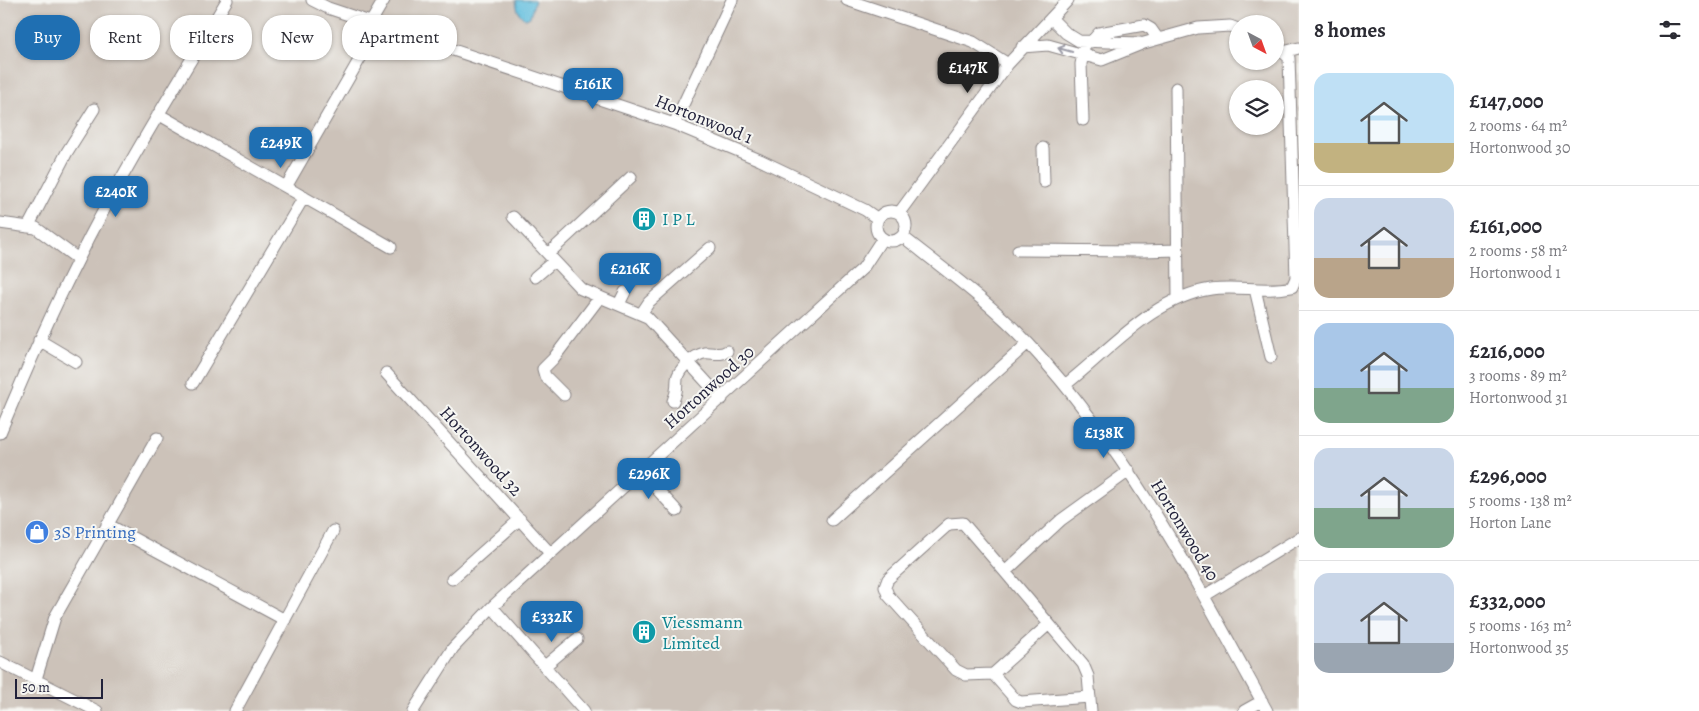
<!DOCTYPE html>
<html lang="en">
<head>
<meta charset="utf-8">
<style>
  :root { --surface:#fff; --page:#f7f7f7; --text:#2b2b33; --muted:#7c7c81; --line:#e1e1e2; --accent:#1f6fb2 }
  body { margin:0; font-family:Alegreya,serif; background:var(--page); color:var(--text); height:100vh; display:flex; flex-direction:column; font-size:19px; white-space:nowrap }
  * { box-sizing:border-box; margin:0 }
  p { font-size:16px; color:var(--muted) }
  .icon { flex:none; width:28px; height:28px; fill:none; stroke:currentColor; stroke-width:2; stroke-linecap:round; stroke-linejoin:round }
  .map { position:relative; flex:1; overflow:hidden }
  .panel { display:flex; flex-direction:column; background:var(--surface); width:400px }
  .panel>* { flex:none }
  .guide { position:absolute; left:15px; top:15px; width:475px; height:45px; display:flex; gap:10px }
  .needle { width:32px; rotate:139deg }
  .fabs { position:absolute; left:1229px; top:15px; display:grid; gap:10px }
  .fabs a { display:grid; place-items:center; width:55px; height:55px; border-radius:50%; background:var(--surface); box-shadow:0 1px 4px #0004; font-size:25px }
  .scale { position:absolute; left:15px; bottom:12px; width:88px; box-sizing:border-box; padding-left:5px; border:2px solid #22223b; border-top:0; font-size:14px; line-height:18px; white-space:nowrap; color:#22223b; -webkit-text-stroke:4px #f6f6f2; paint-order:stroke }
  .price { position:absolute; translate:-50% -42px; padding:0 11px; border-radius:10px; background:var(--accent); color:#fff; font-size:16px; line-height:32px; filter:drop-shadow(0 1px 2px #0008) }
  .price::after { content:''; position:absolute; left:50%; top:30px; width:15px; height:11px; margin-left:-8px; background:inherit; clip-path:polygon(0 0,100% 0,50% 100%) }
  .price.on { background:#222; color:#fff }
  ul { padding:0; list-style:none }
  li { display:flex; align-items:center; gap:15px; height:125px; padding:0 15px }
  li+li { border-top:1px solid var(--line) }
  li span { display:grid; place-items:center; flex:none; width:140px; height:100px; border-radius:15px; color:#555 }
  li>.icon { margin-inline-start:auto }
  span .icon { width:60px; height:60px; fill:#fffc; stroke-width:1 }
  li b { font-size:21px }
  h2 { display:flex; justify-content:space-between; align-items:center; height:60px; padding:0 15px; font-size:21px }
  .chip { padding:0 18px; border-radius:20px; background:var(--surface); box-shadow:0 1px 4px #0004; font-size:18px; line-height:45px }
  .chip.on { background:var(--accent); color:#fff }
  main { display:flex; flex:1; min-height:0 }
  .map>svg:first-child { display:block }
</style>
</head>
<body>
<main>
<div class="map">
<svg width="1299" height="711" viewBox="0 0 1299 711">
  <rect width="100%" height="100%" fill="#f6f6f2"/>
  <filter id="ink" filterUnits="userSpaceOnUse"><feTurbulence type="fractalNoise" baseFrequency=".02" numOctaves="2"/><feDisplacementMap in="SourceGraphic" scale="10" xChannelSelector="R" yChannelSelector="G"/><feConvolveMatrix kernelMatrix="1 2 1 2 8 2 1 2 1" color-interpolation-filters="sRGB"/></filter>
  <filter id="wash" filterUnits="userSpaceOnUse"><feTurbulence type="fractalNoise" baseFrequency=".0096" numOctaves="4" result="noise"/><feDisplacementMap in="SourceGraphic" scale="20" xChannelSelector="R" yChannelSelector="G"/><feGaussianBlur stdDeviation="1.12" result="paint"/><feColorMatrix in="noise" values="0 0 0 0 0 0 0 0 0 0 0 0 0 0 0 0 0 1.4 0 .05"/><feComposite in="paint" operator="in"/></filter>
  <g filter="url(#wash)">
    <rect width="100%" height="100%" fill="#efe3c8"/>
    <path fill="#ccc2b9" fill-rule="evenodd" d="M0,0h1299v711h-1299zM1238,24h37v37h-37zM1238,89h37v37h-37z"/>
    <path fill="#60bede" stroke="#41708c" d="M516,0h19l-5,17 -4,2c-8,-4 -9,-10 -10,-19z"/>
  </g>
  <g filter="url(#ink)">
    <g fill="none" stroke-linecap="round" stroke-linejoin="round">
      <g stroke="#888282" stroke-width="13">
        <path id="minor" d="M312,0l16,8 346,116 86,36 105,50 13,9
          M847,0l126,42 35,22
          M1051,18l15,15 13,8 61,2
          M371,22l13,-22
          M1091,42l8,-9 45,-8 7,4 7,10
          M1022,47l26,-2 54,15 42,-17 54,-15 32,-2 8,3
          M1283,52l16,-4
          M1176,88l2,210
          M158,114l233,133
          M1083,120l-2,-56 3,-15
          M674,124l58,-124
          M1043,148l1,34
          M286,187l76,-132
          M876 226a15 15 0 1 1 30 0a15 15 0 1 1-30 0Z
          M899,213l109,-149 60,-64
          M513,217l68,72 66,28 75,82
          M0,223l36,5 42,31
          M28,227l39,-75 27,-43
          M902,236c43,34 90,68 127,108 100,108 168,239 238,367
          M1018,250l124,1 36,-1
          M548,254l83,-77
          M535,277l19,-16
          M1255,289l16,68
          M619,304l6,-12
          M641,314l8,-12 61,-54
          M39,340l37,22
          M386,373l164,180
          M193,383l111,-186
          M1065,385c45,-35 87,-87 146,-96 27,-4 54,4 81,-2l4,-9 -7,-220 -14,-14
          M564,395l-19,-19 -2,-7 10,-10 47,-62
          M673,401c5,-11 3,-11 4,-22 1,-10 18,-24 27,-26 8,-1 17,3 23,-2
          M0,433c24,-58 49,-116 78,-173 44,-89 98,-174 149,-260
          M641,472l36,39
          M832,520l196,-177
          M107,524l178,96
          M1005,572l78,92 5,12 3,35
          M452,579l68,-60
          M1204,596l95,-58
          M492,607l92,104
          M1049,624l-56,50 23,26 5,2 69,-5
          M0,662l97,49
          M545,666l32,-27
          M993,674l-27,1 -10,-5 -68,-75 -3,-8 3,-8 61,-55 14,-1 42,49 56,-52 68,-49
          M36,679l19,-62 102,-179
          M235,711l98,-180
          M413,711l40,-63 39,-41 371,-339 19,-29
          M1244,711l18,-10"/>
      </g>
      <use href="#minor" stroke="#fff" stroke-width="11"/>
    </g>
    <defs><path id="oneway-shaft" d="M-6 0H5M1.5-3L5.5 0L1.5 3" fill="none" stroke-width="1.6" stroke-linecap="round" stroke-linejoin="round" transform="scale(1.25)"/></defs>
    <use stroke="#9c9ca7" href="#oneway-shaft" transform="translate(1065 50) rotate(-164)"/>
  </g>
  <defs>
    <g id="building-disc" transform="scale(1.25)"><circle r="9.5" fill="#0f9aa8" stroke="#f6f6f2"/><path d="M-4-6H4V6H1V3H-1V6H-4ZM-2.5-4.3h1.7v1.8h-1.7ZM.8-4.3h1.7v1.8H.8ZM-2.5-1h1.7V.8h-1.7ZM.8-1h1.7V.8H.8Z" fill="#fff"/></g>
    <g id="shop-disc" transform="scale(1.25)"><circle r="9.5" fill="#3f7fe0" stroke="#f6f6f2"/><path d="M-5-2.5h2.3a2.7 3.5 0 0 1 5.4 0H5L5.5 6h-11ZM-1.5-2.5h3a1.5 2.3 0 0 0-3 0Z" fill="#fff"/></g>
  </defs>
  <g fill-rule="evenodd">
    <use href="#building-disc" x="644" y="219"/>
    <use href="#shop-disc" x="37" y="532"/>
    <use href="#building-disc" x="644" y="632"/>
  </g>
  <g text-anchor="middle" stroke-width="4" stroke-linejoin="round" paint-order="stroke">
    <g font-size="18" fill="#22223b" stroke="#f6f6f2">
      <text transform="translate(704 119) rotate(22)" y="6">Hortonwood 1</text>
      <text transform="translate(709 387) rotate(-42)" y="6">Hortonwood 30</text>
      <text transform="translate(481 451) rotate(48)" y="6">Hortonwood 32</text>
      <text transform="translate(1185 530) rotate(59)" y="6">Hortonwood 40</text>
    </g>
    <g font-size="18" fill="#0d838f" stroke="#f6f6f2" text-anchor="start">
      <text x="662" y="225">I P L</text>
      <text x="662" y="628">Viessmann<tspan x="662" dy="21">Limited</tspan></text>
    </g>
    <g font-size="18" fill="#366cbe" stroke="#f6f6f2" text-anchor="start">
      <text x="54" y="538">3S Printing</text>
    </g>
  </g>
</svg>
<div class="fabs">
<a><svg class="needle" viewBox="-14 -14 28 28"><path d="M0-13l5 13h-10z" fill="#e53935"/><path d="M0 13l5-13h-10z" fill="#7c7c81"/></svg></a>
<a><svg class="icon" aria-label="layers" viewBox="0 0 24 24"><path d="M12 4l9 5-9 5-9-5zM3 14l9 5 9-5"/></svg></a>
</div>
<div class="scale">50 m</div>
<b class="price on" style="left:968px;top:94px">£147K</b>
<b class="price" style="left:593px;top:110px">£161K</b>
<b class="price" style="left:281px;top:169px">£249K</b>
<b class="price" style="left:116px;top:218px">£240K</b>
<b class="price" style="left:630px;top:295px">£216K</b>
<b class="price" style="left:1104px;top:459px">£138K</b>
<b class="price" style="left:649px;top:500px">£296K</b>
<b class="price" style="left:552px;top:643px">£332K</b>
<div class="guide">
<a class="chip on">Buy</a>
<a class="chip">Rent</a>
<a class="chip">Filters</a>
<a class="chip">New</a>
<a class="chip">Apartment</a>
</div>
</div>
<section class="panel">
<h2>8 homes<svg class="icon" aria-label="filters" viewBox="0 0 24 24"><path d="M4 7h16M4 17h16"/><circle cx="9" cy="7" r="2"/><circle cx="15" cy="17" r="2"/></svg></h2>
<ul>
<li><span style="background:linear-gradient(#bfe0f5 70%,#c2b280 0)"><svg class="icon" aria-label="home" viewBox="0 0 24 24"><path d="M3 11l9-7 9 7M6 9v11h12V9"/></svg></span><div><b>£147,000</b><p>2 rooms · 64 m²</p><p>Hortonwood 30</p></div></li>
<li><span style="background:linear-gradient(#c9d6e8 60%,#b9a48a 0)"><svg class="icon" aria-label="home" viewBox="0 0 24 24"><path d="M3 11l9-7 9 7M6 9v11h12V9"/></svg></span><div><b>£161,000</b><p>2 rooms · 58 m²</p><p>Hortonwood 1</p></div></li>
<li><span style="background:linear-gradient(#a9c7e8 65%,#7fa58c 0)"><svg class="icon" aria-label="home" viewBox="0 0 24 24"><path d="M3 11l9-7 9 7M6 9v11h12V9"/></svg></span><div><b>£216,000</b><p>3 rooms · 89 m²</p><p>Hortonwood 31</p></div></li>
<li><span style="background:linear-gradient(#c9d6e8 60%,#7fa58c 0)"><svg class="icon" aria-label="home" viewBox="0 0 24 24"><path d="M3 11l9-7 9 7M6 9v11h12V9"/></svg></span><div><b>£296,000</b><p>5 rooms · 138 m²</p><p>Horton Lane</p></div></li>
<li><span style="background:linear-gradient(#c9d6e8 70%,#9aa5b1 0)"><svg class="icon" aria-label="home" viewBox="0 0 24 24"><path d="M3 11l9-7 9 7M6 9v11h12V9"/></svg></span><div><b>£332,000</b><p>5 rooms · 163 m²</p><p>Hortonwood 35</p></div></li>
</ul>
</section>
</main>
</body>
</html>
